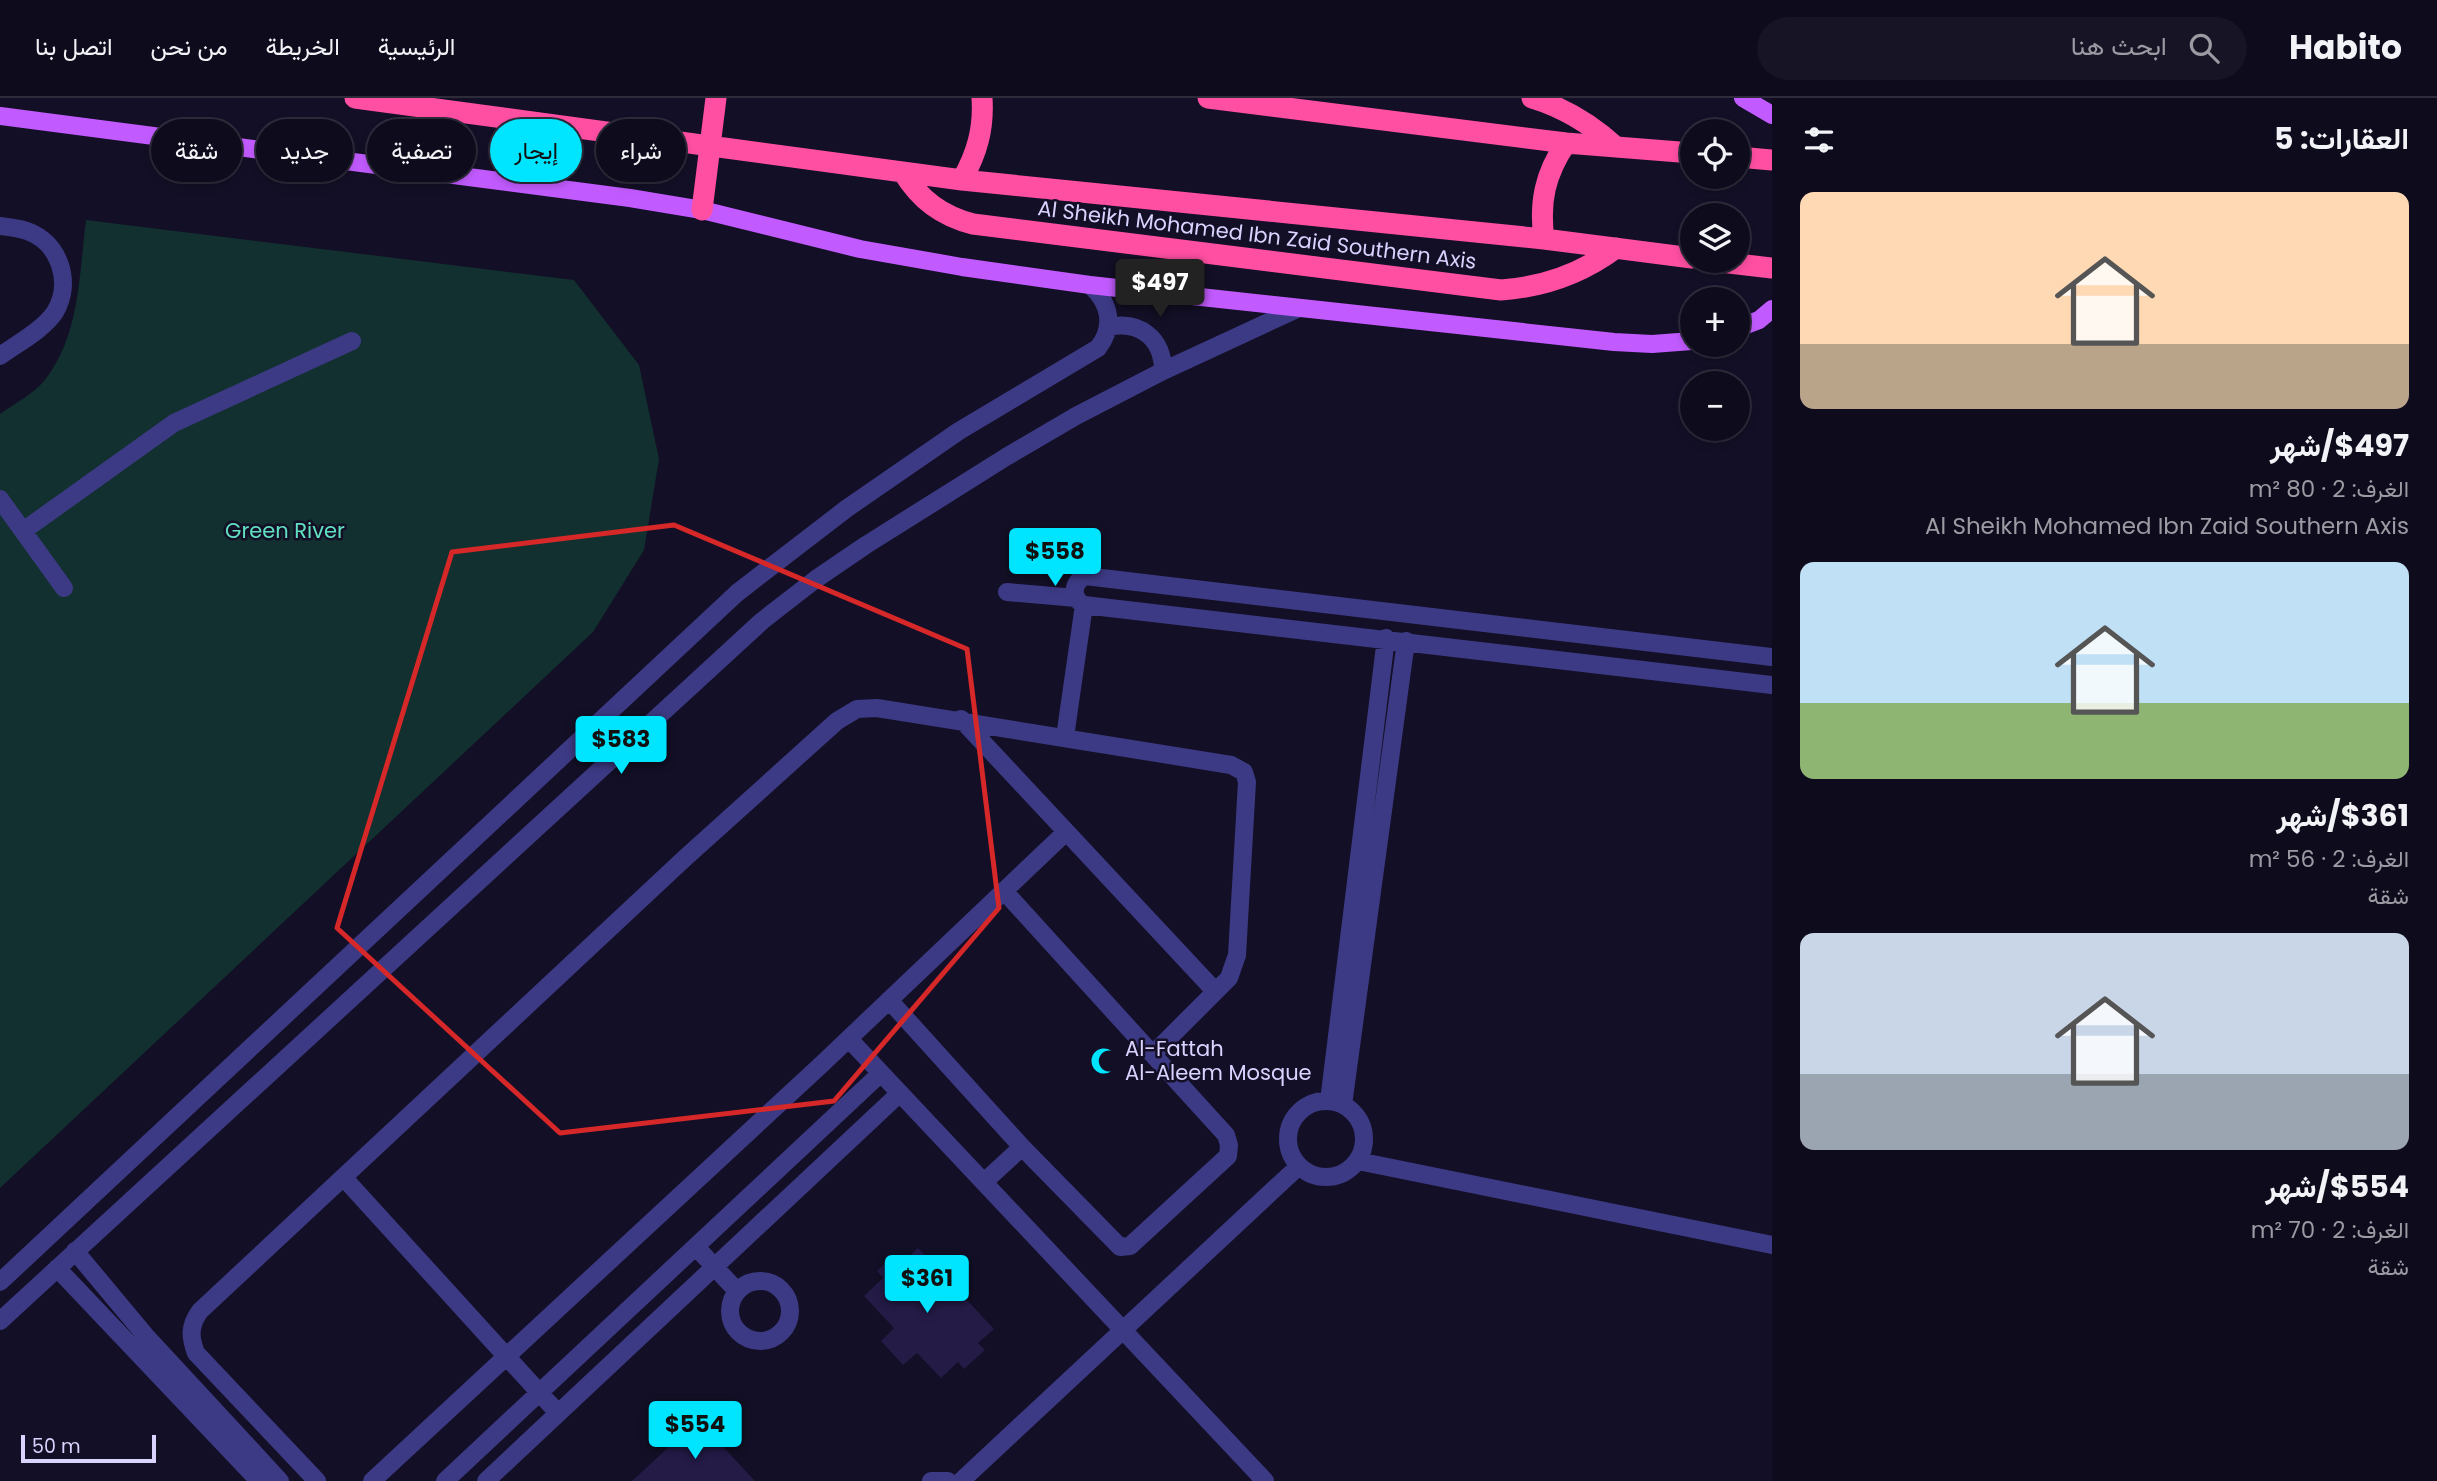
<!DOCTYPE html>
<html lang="ar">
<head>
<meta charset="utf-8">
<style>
  :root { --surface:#0e0b1c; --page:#171425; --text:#f1f3f6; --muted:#9b9ba3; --line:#2e2b3b; --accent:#00e5ff }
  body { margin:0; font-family:Poppins,Vazirmatn,sans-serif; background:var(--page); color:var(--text); direction:rtl; height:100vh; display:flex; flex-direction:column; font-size:26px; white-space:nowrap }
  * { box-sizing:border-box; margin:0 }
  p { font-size:23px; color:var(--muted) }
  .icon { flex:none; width:38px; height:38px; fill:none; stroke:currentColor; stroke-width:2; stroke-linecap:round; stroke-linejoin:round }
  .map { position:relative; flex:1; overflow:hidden; direction:ltr }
  .panel { display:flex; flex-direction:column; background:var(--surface); width:665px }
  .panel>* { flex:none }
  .banner { position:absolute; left:21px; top:21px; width:665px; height:63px; direction:rtl; display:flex; gap:14px }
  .controls { position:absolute; left:1680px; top:21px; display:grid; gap:14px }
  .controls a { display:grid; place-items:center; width:70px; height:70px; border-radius:50%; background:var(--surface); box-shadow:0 4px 10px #0003,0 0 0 2px var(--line); font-size:35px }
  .scale { position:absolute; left:21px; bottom:18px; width:135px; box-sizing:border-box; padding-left:7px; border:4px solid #d9d4ff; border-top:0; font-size:19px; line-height:24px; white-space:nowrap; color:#d9d4ff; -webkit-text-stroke:5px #130f26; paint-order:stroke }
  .price { position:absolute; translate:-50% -60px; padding:0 16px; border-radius:7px; background:var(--accent); color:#111; font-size:23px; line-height:46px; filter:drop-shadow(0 2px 4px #0008) }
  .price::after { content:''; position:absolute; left:50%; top:42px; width:21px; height:16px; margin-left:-10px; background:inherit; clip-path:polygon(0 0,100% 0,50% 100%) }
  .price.on { background:#222; color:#fff }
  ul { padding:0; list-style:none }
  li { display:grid; align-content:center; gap:14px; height:371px; padding:0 28px }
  li span { display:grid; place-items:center; height:217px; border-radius:14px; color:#555 }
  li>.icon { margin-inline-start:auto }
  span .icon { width:126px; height:126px; fill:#fffc; stroke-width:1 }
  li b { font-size:30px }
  h2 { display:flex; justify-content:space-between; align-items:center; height:84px; padding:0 28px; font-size:30px }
  .chip { padding:0 24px; border-radius:32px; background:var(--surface); box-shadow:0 4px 10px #0003,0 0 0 2px var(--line); font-size:24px; line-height:63px }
  .chip.on { background:var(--accent); color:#111 }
  header { display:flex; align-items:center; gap:42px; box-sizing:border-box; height:98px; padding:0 35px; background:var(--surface); border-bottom:2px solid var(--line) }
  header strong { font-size:33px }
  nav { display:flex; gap:38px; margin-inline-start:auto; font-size:24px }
  .search { width:490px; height:63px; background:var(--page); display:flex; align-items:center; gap:18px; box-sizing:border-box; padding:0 24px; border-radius:38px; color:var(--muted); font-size:26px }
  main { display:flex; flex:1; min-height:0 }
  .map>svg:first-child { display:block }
</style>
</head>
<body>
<header>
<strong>Habito</strong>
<div class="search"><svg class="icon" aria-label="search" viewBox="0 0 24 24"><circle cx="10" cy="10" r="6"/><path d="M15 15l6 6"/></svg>ابحث هنا</div>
<nav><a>الرئيسية</a><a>الخريطة</a><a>من نحن</a><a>اتصل بنا</a></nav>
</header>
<main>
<section class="panel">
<h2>العقارات: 5<svg class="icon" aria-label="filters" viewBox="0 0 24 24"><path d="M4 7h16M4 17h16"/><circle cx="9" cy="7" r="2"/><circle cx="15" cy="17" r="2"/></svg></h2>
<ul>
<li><span style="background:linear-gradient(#ffd9b3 70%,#b9a48a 0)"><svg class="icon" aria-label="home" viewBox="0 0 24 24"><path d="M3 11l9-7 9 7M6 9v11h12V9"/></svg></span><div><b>$497/شهر</b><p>الغرف: 2 · 80 m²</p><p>Al Sheikh Mohamed Ibn Zaid Southern Axis</p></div></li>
<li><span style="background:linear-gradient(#bfe0f5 65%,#8fb573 0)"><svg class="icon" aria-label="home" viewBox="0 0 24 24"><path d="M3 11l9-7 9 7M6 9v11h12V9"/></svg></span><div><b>$361/شهر</b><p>الغرف: 2 · 56 m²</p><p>شقة</p></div></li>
<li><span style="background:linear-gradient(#c9d6e8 65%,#9aa5b1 0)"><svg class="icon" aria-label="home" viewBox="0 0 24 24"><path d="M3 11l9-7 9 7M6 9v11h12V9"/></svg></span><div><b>$554/شهر</b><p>الغرف: 2 · 70 m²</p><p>شقة</p></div></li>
</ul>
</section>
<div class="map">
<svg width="1772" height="1383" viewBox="0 0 1772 1383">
  <rect width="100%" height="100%" fill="#130f26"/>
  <path fill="#12302f" d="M86,122l488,60 65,85 20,94 -15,91 -51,82 -593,556v-774c14,-10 33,-20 44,-33 36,-45 35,-106 42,-161z"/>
  <path fill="#241b47" d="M918,1150l76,81 -16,14 7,7 -21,19 -6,-7 -17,16 -24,-25 -14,12 -22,-24 13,-13 -30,-32 19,-18 -6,-7 17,-16 8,8z
    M698,1322l57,61h-123z"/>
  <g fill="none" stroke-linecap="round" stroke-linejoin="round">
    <path stroke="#3d3a85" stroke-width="18" d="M0,128c9,1 18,2 27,5 32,11 46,51 28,81 -12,18 -37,31 -55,44
      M1109,229c31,-7 54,12 54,44
      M0,401l64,89
      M23,433l151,-108 178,-82
      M1007,494l69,6
      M1772,559l-687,-81c-13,7 -14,22 -1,29l688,80
      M961,621l254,272
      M1065,639l19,-132
      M889,902l133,147 98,100 10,-1 98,-90 1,-11 -3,-10 -222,-244
      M849,941l416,442
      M1329,1003l57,-463
      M1288 1041a38 38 0 1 1 76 0a38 38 0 1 1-76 0Z
      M1343,1007l63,-464
      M1358,1063l414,84
      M344,1080l214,235
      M984,1084l38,-35
      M696,1149l41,44
      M75,1153l70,84 135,146
      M57,1170l202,213
      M730 1213a30 30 0 1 1 60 0a30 30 0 1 1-60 0Z
      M0,1184l737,-689 109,-84 113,-78 139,-83c17,-22 12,-45 -8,-63
      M0,1223l762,-700 54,-42 50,-34 140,-88 70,-41 87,-45 136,-63
      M317,1383l-121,-128c-6,-16 -7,-27 4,-42l485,-453 152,-137 20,-12 20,-1 354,57 13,7 3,10 -10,173 -8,23 -76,76
      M372,1383l450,-417 244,-232
      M445,1383l436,-408
      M486,1383l414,-388
      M931,1383h17
      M961,1383l338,-315"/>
    <path stroke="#c25bff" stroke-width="18" d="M1743,0l29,17
      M0,18l630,82 72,12 158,39 102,18 128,18 524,57 38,2 40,-3
      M1738,230l21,-8 13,-11"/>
    <path stroke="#ff4fa3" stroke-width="21" d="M355,0l607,82 582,59 148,19
      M1208,0l358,45 126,10
      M1532,0c33,10 60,27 84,49
      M1738,59l34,3
      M903,74c17,28 39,44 70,52l528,66c43,-3 80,-16 115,-42
      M962,82c15,-27 22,-51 20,-82
      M702,112l14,-112
      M1544,141c-5,-37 1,-65 22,-96
      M1712,163l60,7"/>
  </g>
  <path fill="none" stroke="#d62828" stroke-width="5" stroke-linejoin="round" d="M674,427l293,124 32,259 -165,193 -274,32 -223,-205 115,-376z"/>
  <defs>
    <g id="mosque-bare" transform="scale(2.1)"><path d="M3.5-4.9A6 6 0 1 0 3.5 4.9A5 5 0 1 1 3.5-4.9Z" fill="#00e5ff" stroke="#130f26" stroke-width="2.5" paint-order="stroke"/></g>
  </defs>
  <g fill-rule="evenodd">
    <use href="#mosque-bare" x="1104" y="963"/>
  </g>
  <g text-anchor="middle" stroke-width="5" stroke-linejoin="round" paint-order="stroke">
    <g font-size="21" fill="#d9d4ff" stroke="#130f26">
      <text transform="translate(1257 137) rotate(7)" y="7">Al Sheikh Mohamed Ibn Zaid Southern Axis</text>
    </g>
    <g font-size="21" fill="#5fe0c0" stroke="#130f26">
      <text x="285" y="440">Green River</text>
    </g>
    <g font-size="21" fill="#d9d4ff" stroke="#130f26" text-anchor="start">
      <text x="1125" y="958">Al-Fattah<tspan x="1125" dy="24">Al-Aleem Mosque</tspan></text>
    </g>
  </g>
</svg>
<div class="controls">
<a><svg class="icon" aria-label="locate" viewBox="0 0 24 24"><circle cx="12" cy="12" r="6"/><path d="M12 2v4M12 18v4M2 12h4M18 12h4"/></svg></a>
<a><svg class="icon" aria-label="layers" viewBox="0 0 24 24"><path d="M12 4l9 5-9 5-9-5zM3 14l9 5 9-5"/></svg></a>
<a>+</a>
<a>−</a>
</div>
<div class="scale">50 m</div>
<b class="price on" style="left:1160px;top:221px">$497</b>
<b class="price" style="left:1055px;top:490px">$558</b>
<b class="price" style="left:621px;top:678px">$583</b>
<b class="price" style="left:927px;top:1217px">$361</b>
<b class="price" style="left:695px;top:1363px">$554</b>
<div class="banner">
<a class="chip">شراء</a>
<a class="chip on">إيجار</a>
<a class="chip">تصفية</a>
<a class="chip">جديد</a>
<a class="chip">شقة</a>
</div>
</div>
</main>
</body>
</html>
